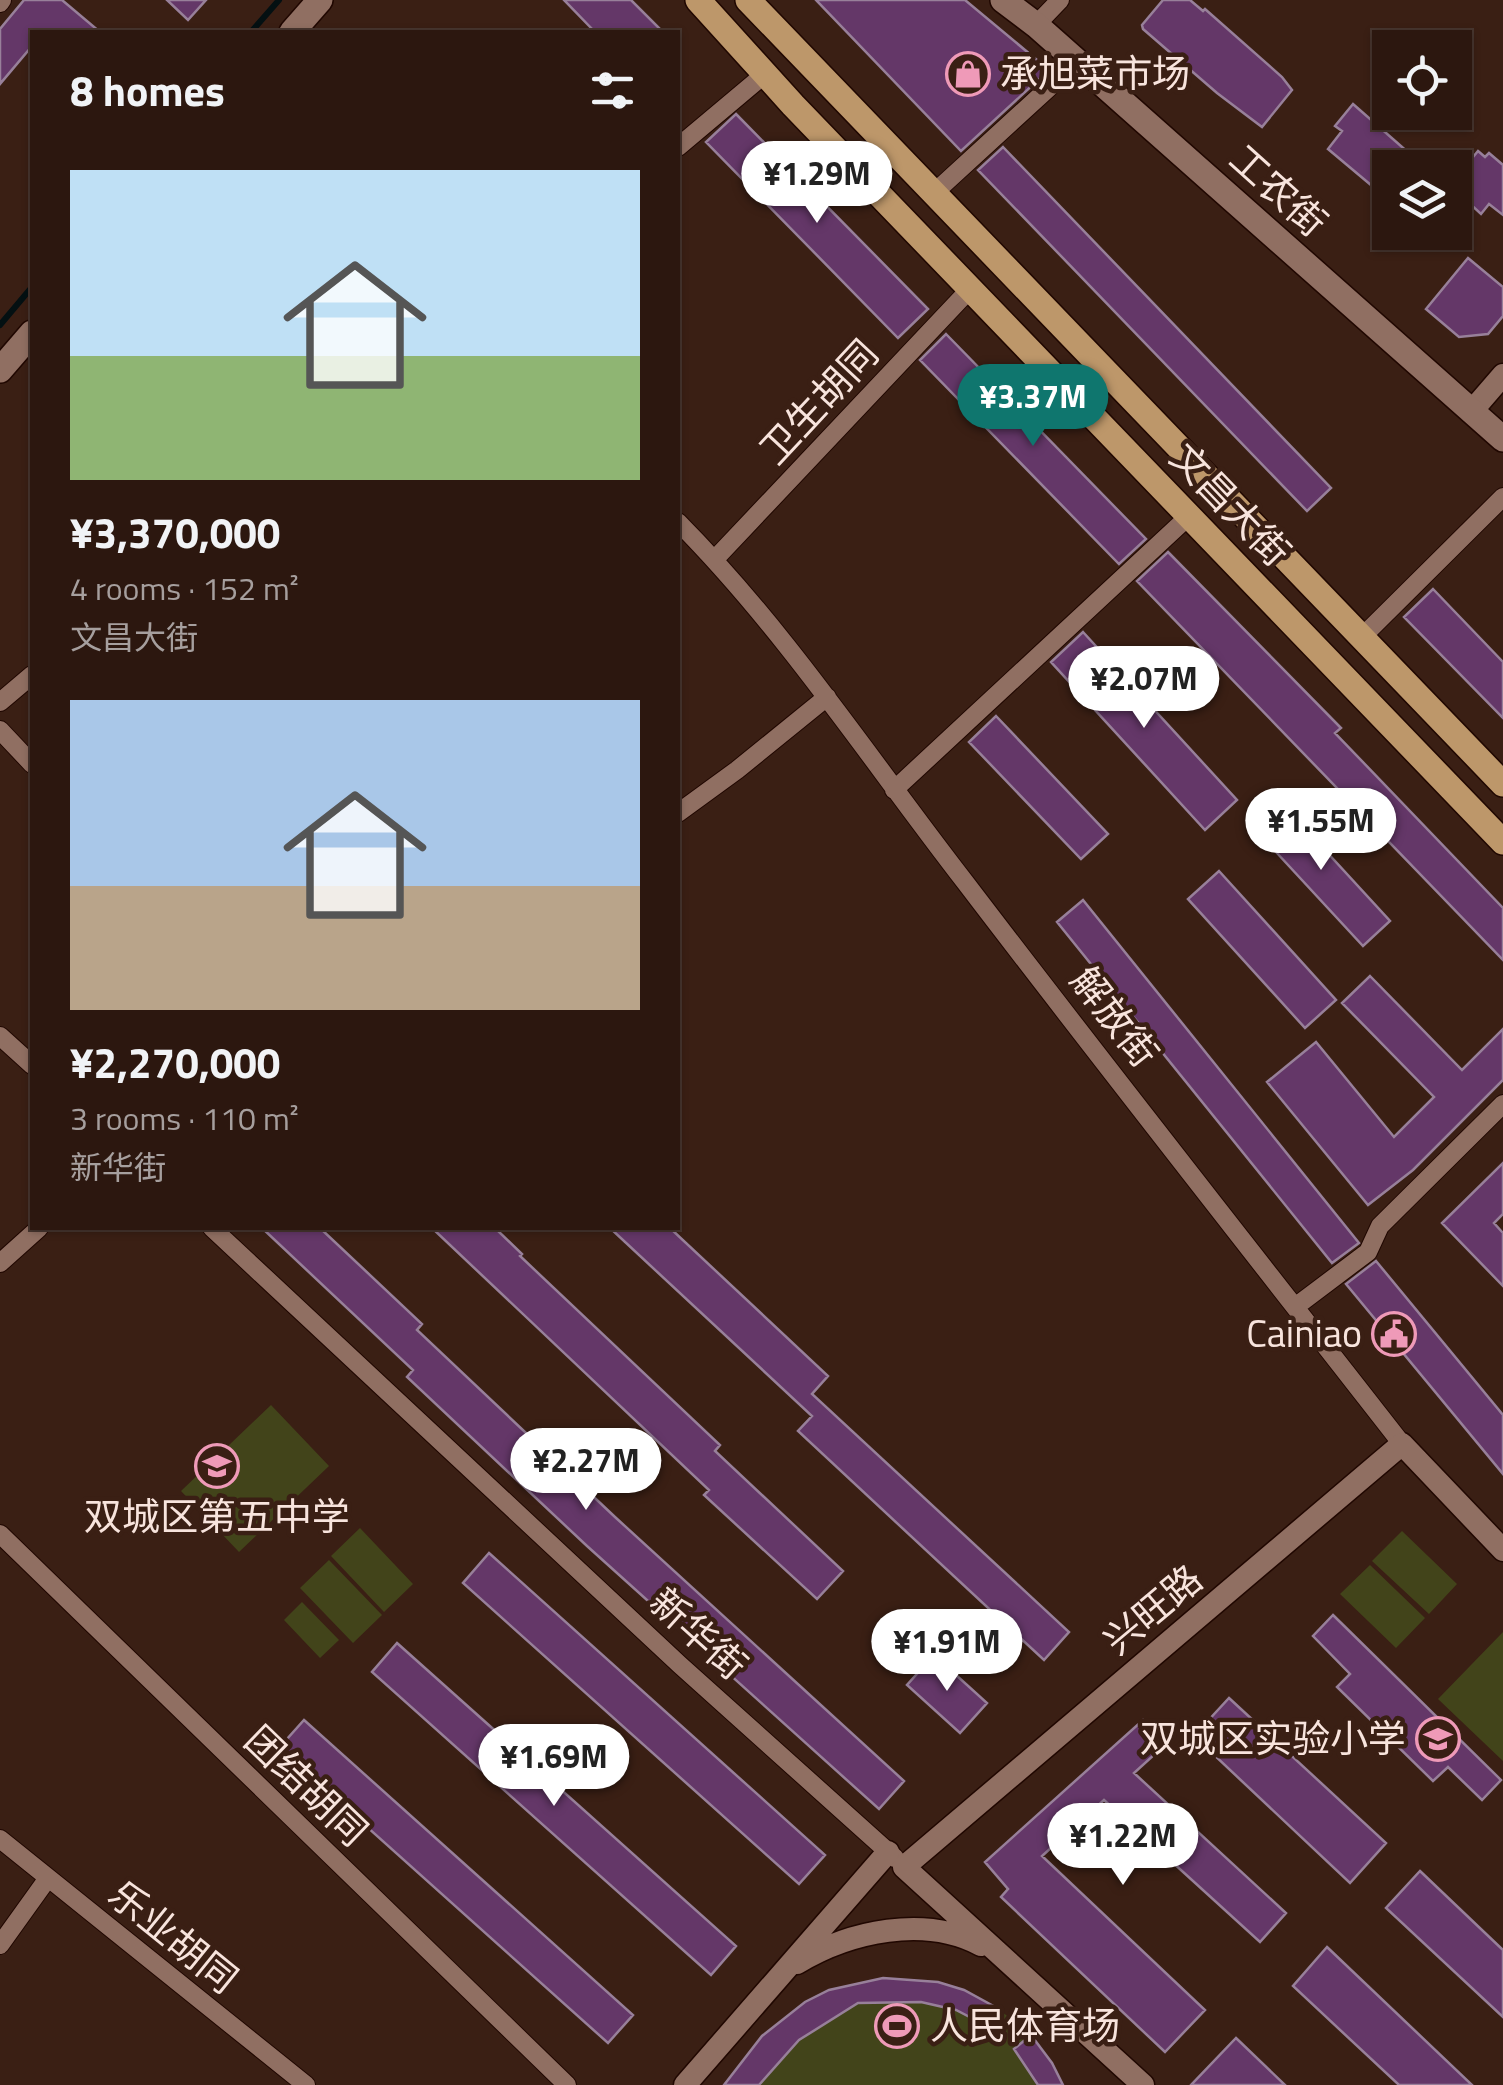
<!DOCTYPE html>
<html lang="en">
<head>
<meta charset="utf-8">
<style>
  :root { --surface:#2c170f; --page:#342018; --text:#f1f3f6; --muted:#a69f9e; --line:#48362f; --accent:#0f766e }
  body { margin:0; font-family:"Titillium Web","Noto Sans SC",sans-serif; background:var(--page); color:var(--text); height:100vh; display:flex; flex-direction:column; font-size:38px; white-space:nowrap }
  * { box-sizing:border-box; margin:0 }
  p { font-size:32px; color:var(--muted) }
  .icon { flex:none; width:55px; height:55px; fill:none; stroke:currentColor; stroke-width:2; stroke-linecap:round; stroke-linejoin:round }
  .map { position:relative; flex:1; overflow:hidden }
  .details { position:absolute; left:30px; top:30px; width:650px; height:1200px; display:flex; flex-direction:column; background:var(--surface); border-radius:0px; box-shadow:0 2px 8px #0004,0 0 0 2px var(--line) }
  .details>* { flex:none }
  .controls { position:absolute; left:1372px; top:30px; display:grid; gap:20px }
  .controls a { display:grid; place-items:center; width:100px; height:100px; border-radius:0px; background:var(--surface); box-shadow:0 2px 8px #0004,0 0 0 2px var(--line); font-size:50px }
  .price { position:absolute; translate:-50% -85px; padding:0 22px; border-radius:35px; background:#fff; color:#222; font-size:32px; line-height:65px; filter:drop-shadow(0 2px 5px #0008) }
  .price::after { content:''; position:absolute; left:50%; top:60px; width:30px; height:22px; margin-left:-15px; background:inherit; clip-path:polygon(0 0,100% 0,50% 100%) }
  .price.on { background:var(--accent); color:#fff }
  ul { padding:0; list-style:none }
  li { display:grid; align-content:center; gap:20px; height:530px; padding:0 40px }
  li span { display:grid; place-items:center; height:310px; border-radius:0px; color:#555 }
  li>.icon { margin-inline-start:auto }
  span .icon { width:180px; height:180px; fill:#fffc; stroke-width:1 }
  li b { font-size:42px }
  h2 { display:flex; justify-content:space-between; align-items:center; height:120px; padding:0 40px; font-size:42px }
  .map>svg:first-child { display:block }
</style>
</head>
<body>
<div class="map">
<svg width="1503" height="2085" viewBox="0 0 1503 2085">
  <rect width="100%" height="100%" fill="#3a1f14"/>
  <path fill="#42441a" d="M271,1405l58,61 -90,86 -58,-61z
    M360,1528l53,56 -29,28 -53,-56z
    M1402,1531l55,53 -28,30 -57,-53z
    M329,1560l53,55 -29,28 -53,-55z
    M1370,1565l55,53 -29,30 -56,-54z
    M302,1602l37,38 -19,18 -36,-38z
    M1503,1632v129l-65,-62z
    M883,1978c83,0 141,33 180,107h-339c48,-61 79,-95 159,-107z"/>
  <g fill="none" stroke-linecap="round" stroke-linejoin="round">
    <path stroke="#041012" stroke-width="6" d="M251,32l28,-32
      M0,325l32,-38"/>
  </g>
  <path fill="#643768" stroke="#98809a" stroke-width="2.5" d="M24,0h38l38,32h-68v14l-32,38v-55z
    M167,0h39l-18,20z
    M564,0h67l32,32h-68z
    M816,0h149l84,70 -88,81z
    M1163,0h27l13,11 2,-2 77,68 10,13 -30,37 -45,-34 -74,-64 -1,-4z
    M1353,104l73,64h-36v33l-62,-52 14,-18 -7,-5z
    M736,114l192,195 -30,29 -192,-196z
    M1003,147l328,341 -24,23 -329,-341z
    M1478,151l7,6 4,-4 14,12v50l-14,-11 -8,10 -26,-24v-11z
    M1468,258l35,29v29l-15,18 -29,3 -33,-28z
    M946,334l200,205 -27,25 -199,-204z
    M1168,552l173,176 -6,5 168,175v52l-366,-379z
    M1433,589l70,73v56l-99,-101z
    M1083,632l154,168 -32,30 -154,-168z
    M996,716l112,118 -27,25 -112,-117z
    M1279,800l111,121 -27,25 -112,-121z
    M1219,871l117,129 -31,28 -117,-129z
    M1083,900l276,343 -27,20 -275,-341z
    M1370,976l92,94 41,-41v51l-90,90 -45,35 -101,-123 49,-40 78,95 40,-40 -92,-94z
    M1503,1163v51l-9,9 9,10v53l-61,-63z
    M262,1228h58l102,96 -5,6 198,187 289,264 -25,28 -292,-263 -180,-169 6,-7z
    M432,1228h63l27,26 -2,2 200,189 -5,6 128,120 -26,28 -113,-104 5,-5z
    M610,1228h60l158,148 -16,18 257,238 -25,28 -246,-229 14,-15z
    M1376,1261l127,154v59l-157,-190z
    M489,1553l336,302 -26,29 -336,-301z
    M1333,1615l168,165 -19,20 -34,-33 -15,14 -96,-94 13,-13 -37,-38z
    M397,1643l339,303 -25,29 -339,-303z
    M934,1655l53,48 -27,30 -53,-48z
    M1229,1698l157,145 -36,40 -156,-147z
    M304,1720l329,295 -25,28 -329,-295z
    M1143,1720l22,25 -31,28 152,140 -26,29 -156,-142 -62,56 163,154 -40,42 -164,-155 7,-8 -23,-27z
    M1420,1871l83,79v67l-117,-109z
    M1327,1947l145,138h-73l-106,-99z
    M883,1978l55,4 26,8 35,19 -14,16 -29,-15 -35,-8 -63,1 -59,37 -40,45h-35l38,-49 43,-34 24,-12z
    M1031,2035l21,28 11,22h-25l-24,-36z
    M1236,2038l49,47h-94z"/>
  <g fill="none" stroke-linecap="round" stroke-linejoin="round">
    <g stroke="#200701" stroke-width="20">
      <path id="minor" d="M0,3l2,-3
        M1036,25l24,-25
        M678,147l87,-73
        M934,193l143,-131
        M678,522c108,109 193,239 287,360 144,189 291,375 437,562
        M715,559l255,-270
        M1362,637l141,-140
        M0,702l32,-27
        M0,730l32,34
        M894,790l295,-274
        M678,813l59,-43 90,-73
        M0,1036l32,29
        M212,1228l468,437 215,193
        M0,1263l39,-35
        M1295,1307l73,-55 12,-26 123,-122
        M0,1534l567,551
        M0,1839l306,246
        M0,1945l48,-67"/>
    </g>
    <g stroke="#200701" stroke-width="25">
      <path id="tertiary" d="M1471,412l32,-37
        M797,1963c53,-32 128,-48 184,-18
        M685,2085l203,-233
        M1143,2085l-239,-218 498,-423 101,106"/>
    </g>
    <g stroke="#200701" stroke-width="28">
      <path id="secondary" d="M1003,0l33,25 467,414
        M292,32l28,-32
        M0,370l32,-37"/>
    </g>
    <g stroke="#200701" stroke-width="28">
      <path id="primary" d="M698,0l95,105 710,737
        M748,0l755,784"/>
    </g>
    <use href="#minor" stroke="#906f62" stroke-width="18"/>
    <use href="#tertiary" stroke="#906f62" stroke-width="22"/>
    <use href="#secondary" stroke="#906f62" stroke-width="25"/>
    <use href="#primary" stroke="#bd976a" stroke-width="25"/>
  </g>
  <defs>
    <g id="shop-ring" transform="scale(2.25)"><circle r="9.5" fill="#3a1f14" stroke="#ef9ab8" stroke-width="1.5"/><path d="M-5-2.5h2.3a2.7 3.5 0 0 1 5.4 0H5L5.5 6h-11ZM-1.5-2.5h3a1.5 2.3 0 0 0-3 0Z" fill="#ef9ab8"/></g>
    <g id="civic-ring" transform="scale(2.25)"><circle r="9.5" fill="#3a1f14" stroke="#ef9ab8" stroke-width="1.5"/><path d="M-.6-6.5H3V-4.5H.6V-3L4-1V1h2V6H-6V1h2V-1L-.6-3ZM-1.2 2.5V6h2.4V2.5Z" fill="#ef9ab8"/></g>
    <g id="school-ring" transform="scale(2.25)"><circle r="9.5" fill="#3a1f14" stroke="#ef9ab8" stroke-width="1.5"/><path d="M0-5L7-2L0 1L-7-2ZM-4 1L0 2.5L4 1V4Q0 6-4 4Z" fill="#ef9ab8"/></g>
    <g id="stadium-ring" transform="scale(2.25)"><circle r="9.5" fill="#3a1f14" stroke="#ef9ab8" stroke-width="1.5"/><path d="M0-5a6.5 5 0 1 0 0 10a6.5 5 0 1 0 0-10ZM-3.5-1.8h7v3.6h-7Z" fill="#ef9ab8"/></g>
  </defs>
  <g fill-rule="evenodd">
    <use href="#shop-ring" x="968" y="74"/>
    <use href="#civic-ring" x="1394" y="1334"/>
    <use href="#school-ring" x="217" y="1466"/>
    <use href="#school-ring" x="1438" y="1739"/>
    <use href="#stadium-ring" x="897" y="2026"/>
  </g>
  <g text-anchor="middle" stroke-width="9" stroke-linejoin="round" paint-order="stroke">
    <g font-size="38" fill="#f8e4dd" stroke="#3a1f14" text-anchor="start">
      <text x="1000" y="87">承旭菜市场</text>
      <text x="1362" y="1347" text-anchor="end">Cainiao</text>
      <text x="217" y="1530" text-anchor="middle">双城区第五中学</text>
      <text x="1406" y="1752" text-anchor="end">双城区实验小学</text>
      <text x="930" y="2039">人民体育场</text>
    </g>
    <g font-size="38" fill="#f8e4dd" stroke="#3a1f14">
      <text transform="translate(1278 191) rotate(42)" y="13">工农街</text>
      <text transform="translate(819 402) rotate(-47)" y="13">卫生胡同</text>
      <text transform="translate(1230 505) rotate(46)" y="13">文昌大街</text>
      <text transform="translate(1114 1017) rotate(52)" y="13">解放街</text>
      <text transform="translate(1153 1610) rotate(-40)" y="13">兴旺路</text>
      <text transform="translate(698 1634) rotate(42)" y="13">新华街</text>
      <text transform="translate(306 1786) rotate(44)" y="13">团结胡同</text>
      <text transform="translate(173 1937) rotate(39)" y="13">乐业胡同</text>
    </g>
  </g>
</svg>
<div class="controls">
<a><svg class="icon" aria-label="locate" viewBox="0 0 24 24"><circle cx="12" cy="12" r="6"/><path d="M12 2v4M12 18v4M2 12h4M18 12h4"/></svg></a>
<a><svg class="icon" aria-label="layers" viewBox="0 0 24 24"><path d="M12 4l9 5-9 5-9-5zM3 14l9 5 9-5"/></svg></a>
</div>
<b class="price" style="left:817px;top:226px">¥1.29M</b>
<b class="price on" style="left:1033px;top:449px">¥3.37M</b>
<b class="price" style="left:1144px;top:731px">¥2.07M</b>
<b class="price" style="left:1321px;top:873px">¥1.55M</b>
<b class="price" style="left:586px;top:1513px">¥2.27M</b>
<b class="price" style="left:947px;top:1694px">¥1.91M</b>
<b class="price" style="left:554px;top:1809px">¥1.69M</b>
<b class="price" style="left:1123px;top:1888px">¥1.22M</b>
<section class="details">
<h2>8 homes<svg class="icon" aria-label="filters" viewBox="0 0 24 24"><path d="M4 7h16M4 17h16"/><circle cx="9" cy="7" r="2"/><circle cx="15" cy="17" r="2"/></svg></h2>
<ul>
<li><span style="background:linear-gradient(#bfe0f5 60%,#8fb573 0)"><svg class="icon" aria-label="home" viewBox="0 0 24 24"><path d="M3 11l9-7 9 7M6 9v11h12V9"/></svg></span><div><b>¥3,370,000</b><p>4 rooms · 152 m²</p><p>文昌大街</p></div></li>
<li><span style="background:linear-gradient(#a9c7e8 60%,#b9a48a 0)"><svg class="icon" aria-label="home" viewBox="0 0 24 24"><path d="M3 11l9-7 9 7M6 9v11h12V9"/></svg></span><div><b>¥2,270,000</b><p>3 rooms · 110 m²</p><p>新华街</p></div></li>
</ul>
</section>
</div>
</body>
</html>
